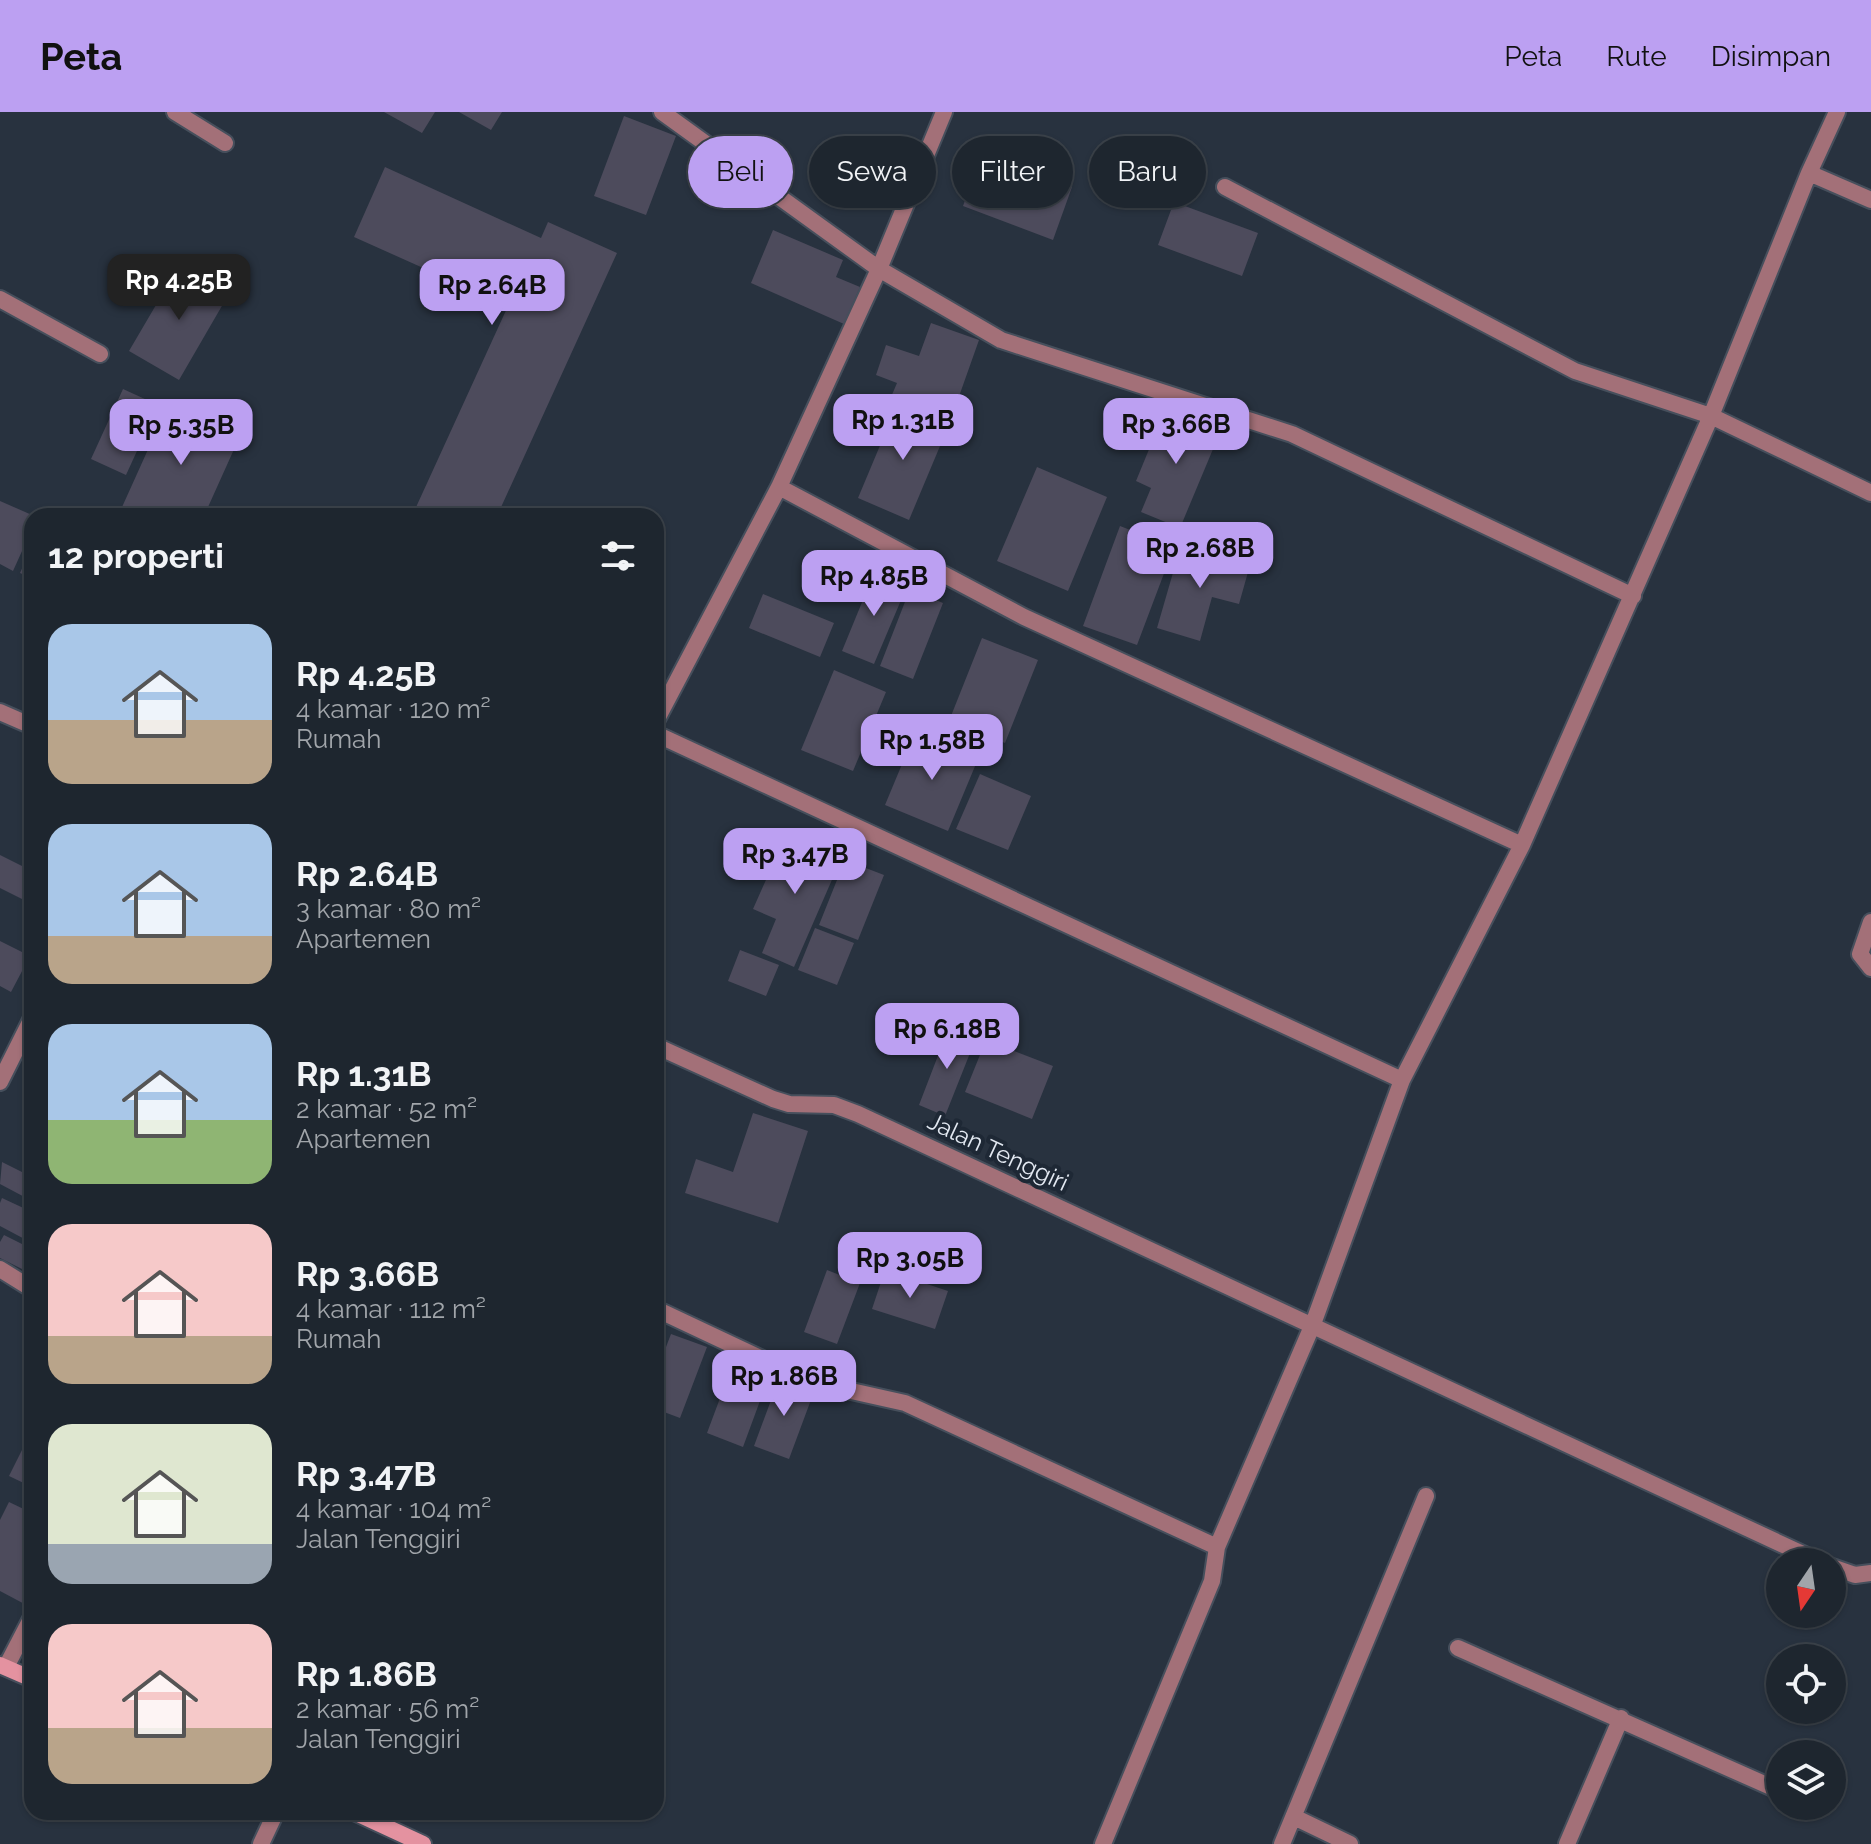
<!DOCTYPE html>
<html lang="id">
<head>
<meta charset="utf-8">
<style>
  :root { --surface:#1e262f; --page:#2b323b; --text:#f1f3f6; --muted:#a1a5aa; --line:#3c434b; --accent:#bca0f2 }
  body { margin:0; font-family:Raleway,sans-serif; background:var(--page); color:var(--text); height:100vh; display:flex; flex-direction:column; font-size:30px; white-space:nowrap }
  * { box-sizing:border-box; margin:0 }
  p { font-size:26px; color:var(--muted) }
  .icon { flex:none; width:44px; height:44px; fill:none; stroke:currentColor; stroke-width:2; stroke-linecap:round; stroke-linejoin:round }
  .map { position:relative; flex:1; overflow:hidden }
  .details { position:absolute; left:24px; top:396px; width:640px; height:1312px; display:flex; flex-direction:column; background:var(--surface); border-radius:24px; box-shadow:0 2px 6px #0004,0 0 0 2px var(--line) }
  .details>* { flex:none }
  .banner { position:absolute; left:688px; top:24px; width:760px; height:72px; display:flex; gap:16px }
  .needle { width:52px; rotate:193deg }
  .tools { position:absolute; left:1766px; top:1436px; display:grid; gap:16px }
  .tools a { display:grid; place-items:center; width:80px; height:80px; border-radius:50%; background:var(--surface); box-shadow:0 2px 6px #0004,0 0 0 2px var(--line); font-size:40px }
  .price { position:absolute; translate:-50% -68px; padding:0 18px; border-radius:16px; background:var(--accent); color:#111; font-size:26px; line-height:52px; filter:drop-shadow(0 2px 4px #0008) }
  .price::after { content:''; position:absolute; left:50%; top:48px; width:24px; height:18px; margin-left:-12px; background:inherit; clip-path:polygon(0 0,100% 0,50% 100%) }
  .price.active { background:#222; color:#fff }
  ul { padding:0; list-style:none }
  li { display:flex; align-items:center; gap:24px; height:200px; padding:0 24px }
  li span { display:grid; place-items:center; flex:none; width:224px; height:160px; border-radius:24px; color:#555 }
  li>.icon { margin-inline-start:auto }
  span .icon { width:96px; height:96px; fill:#fffc; stroke-width:1 }
  li b { font-size:34px }
  h2 { display:flex; justify-content:space-between; align-items:center; height:96px; padding:0 24px; font-size:34px }
  .chip { padding:0 28px; border-radius:36px; background:var(--surface); box-shadow:0 2px 6px #0004,0 0 0 2px var(--line); font-size:28px; line-height:72px }
  .chip.active { background:var(--accent); color:#111 }
  header { display:flex; align-items:center; gap:48px; box-sizing:border-box; height:112px; padding:0 40px; background:var(--accent); color:#111 }
  header strong { font-size:38px }
  nav { display:flex; gap:44px; margin-inline-start:auto; font-size:28px }
  .map>svg:first-child { display:block }
</style>
</head>
<body>
<header>
<strong>Peta</strong>
<nav><a>Peta</a><a>Rute</a><a>Disimpan</a></nav>
</header>
<div class="map">
<svg width="1871" height="1732" viewBox="0 0 1871 1732">
  <rect width="100%" height="100%" fill="#28323f"/>
  <path fill="#4d4b5c" d="M384,0h51l-13,21z
    M459,0h43l-11,18z
    M624,4l52,20 -30,79 -52,-19z
    M982,41l90,34 -19,53 -90,-34z
    M385,55l156,71 7,-16 69,31 -120,263h-85l96,-210 -154,-69z
    M1174,90l84,31 -16,43 -84,-31z
    M773,118l70,30 -7,17 24,10 -16,37 -93,-41z
    M180,152l50,28 -51,88 -50,-29z
    M931,211l48,17 -28,79 -60,-22 6,-14 -21,-8 10,-30 33,11z
    M123,277l35,16 -32,70 -35,-16z
    M169,291l71,33 -36,80h-86z
    M897,293l51,22 -39,93 -51,-22z
    M1166,296l55,22 -41,98 -39,-16 10,-24 -15,-7z
    M1037,355l70,30 -39,94 -71,-30z
    M0,389l32,14v14l-19,42 -13,-7z
    M1120,414l54,21 -37,98 -54,-19z
    M1181,433l69,20 -11,39 -27,-7 -12,44 -43,-13z
    M32,434v32l-12,-5z
    M874,461l33,13 -33,78 -32,-13z
    M910,477l33,14 -30,76 -33,-13z
    M763,482l71,29 -14,34 -71,-29z
    M982,526l56,22 -33,83 -56,-22z
    M834,558l52,22 -33,79 -52,-21z
    M915,621l63,26 -30,72 -63,-26z
    M980,662l51,22 -23,54 -52,-21z
    M786,723l55,24 -47,108 -32,-14 14,-34 -23,-10z
    M0,743l32,16v33l-32,-16z
    M845,748l39,15 -26,65 -39,-15z
    M815,816l39,15 -17,42 -39,-15z
    M0,829l30,15 -19,36 -11,-6z
    M740,838l39,15 -13,31 -38,-15z
    M949,915l27,11 -31,78 -26,-11z
    M986,928l67,26 -21,53 -67,-27z
    M753,1001l55,18 -30,92 -93,-30 11,-34 37,13z
    M32,1044v45l-32,-17 2,-22 20,10z
    M2,1086l30,14v31l-32,-17v-23z
    M4,1123l28,14v25l-32,-16v-16z
    M827,1158l33,13 -23,61 -33,-12z
    M885,1158l63,21 -13,38 -63,-20z
    M671,1222l36,13 -27,71 -24,-9v-36z
    M735,1246l36,13 -28,76 -36,-14z
    M780,1264l35,13 -26,70 -35,-13z
    M22,1338l10,5v32l-23,-11z
    M9,1390l23,11v95l-32,-17v-71z"/>
  <g fill="none" stroke-linecap="round" stroke-linejoin="round">
    <g stroke="#464f5c" stroke-width="20">
      <path id="minor" d="M175,0l50,31
        M662,0l217,157 122,71 291,94 341,162
        M1809,61l62,27
        M1225,75l350,184 136,45 160,77
        M0,187l100,55
        M779,375l245,130 498,228
        M0,600l32,14
        M656,609l123,-234 100,-218 65,-157
        M656,622l746,346
        M1871,810l-11,32 11,14
        M656,934l117,53 16,5 45,1 24,9c321,148 641,301 962,448
        M0,970l32,-64
        M0,1157l32,20
        M656,1197l155,73 94,21 312,144
        M1832,1455l23,8 16,-2
        M1458,1536l322,143
        M6,1555l26,-50
        M1294,1705l56,27
        M261,1732l15,-32
        M1103,1732l109,-263 5,-34 96,-223 89,-244 120,-235 189,-429 98,-243 28,-61
        M1282,1732l144,-348
        M1567,1732l54,-126"/>
    </g>
    <g stroke="#464f5c" stroke-width="20">
      <path id="secondary" d="M0,1553l32,14
        M354,1700l69,32"/>
    </g>
    <use href="#minor" stroke="#a37078" stroke-width="16"/>
    <use href="#secondary" stroke="#e492a0" stroke-width="16"/>
  </g>
  <g text-anchor="middle" stroke-width="8" stroke-linejoin="round" paint-order="stroke">
    <g font-size="24" fill="#e3e9f2" stroke="#1e2835">
      <text transform="translate(998 1040) rotate(25)" y="8">Jalan Tenggiri</text>
    </g>
  </g>
</svg>
<div class="tools">
<a><svg class="needle" viewBox="-14 -14 28 28"><path d="M0-13l5 13h-10z" fill="#e53935"/><path d="M0 13l5-13h-10z" fill="#a1a5aa"/></svg></a>
<a><svg class="icon" aria-label="locate" viewBox="0 0 24 24"><circle cx="12" cy="12" r="6"/><path d="M12 2v4M12 18v4M2 12h4M18 12h4"/></svg></a>
<a><svg class="icon" aria-label="layers" viewBox="0 0 24 24"><path d="M12 4l9 5-9 5-9-5zM3 14l9 5 9-5"/></svg></a>
</div>
<b class="price active" style="left:179px;top:210px">Rp 4.25B</b>
<b class="price" style="left:492px;top:215px">Rp 2.64B</b>
<b class="price" style="left:903px;top:350px">Rp 1.31B</b>
<b class="price" style="left:1176px;top:354px">Rp 3.66B</b>
<b class="price" style="left:181px;top:355px">Rp 5.35B</b>
<b class="price" style="left:1200px;top:478px">Rp 2.68B</b>
<b class="price" style="left:874px;top:506px">Rp 4.85B</b>
<b class="price" style="left:932px;top:670px">Rp 1.58B</b>
<b class="price" style="left:795px;top:784px">Rp 3.47B</b>
<b class="price" style="left:947px;top:959px">Rp 6.18B</b>
<b class="price" style="left:910px;top:1188px">Rp 3.05B</b>
<b class="price" style="left:784px;top:1306px">Rp 1.86B</b>
<div class="banner">
<a class="chip active">Beli</a>
<a class="chip">Sewa</a>
<a class="chip">Filter</a>
<a class="chip">Baru</a>
</div>
<section class="details">
<h2>12 properti<svg class="icon" aria-label="filters" viewBox="0 0 24 24"><path d="M4 7h16M4 17h16"/><circle cx="9" cy="7" r="2"/><circle cx="15" cy="17" r="2"/></svg></h2>
<ul>
<li><span style="background:linear-gradient(#a9c7e8 60%,#b9a48a 0)"><svg class="icon" aria-label="home" viewBox="0 0 24 24"><path d="M3 11l9-7 9 7M6 9v11h12V9"/></svg></span><div><b>Rp 4.25B</b><p>4 kamar · 120 m²</p><p>Rumah</p></div></li>
<li><span style="background:linear-gradient(#a9c7e8 70%,#b9a48a 0)"><svg class="icon" aria-label="home" viewBox="0 0 24 24"><path d="M3 11l9-7 9 7M6 9v11h12V9"/></svg></span><div><b>Rp 2.64B</b><p>3 kamar · 80 m²</p><p>Apartemen</p></div></li>
<li><span style="background:linear-gradient(#a9c7e8 60%,#8fb573 0)"><svg class="icon" aria-label="home" viewBox="0 0 24 24"><path d="M3 11l9-7 9 7M6 9v11h12V9"/></svg></span><div><b>Rp 1.31B</b><p>2 kamar · 52 m²</p><p>Apartemen</p></div></li>
<li><span style="background:linear-gradient(#f6c9c9 70%,#b9a48a 0)"><svg class="icon" aria-label="home" viewBox="0 0 24 24"><path d="M3 11l9-7 9 7M6 9v11h12V9"/></svg></span><div><b>Rp 3.66B</b><p>4 kamar · 112 m²</p><p>Rumah</p></div></li>
<li><span style="background:linear-gradient(#dfe7d0 75%,#9aa5b1 0)"><svg class="icon" aria-label="home" viewBox="0 0 24 24"><path d="M3 11l9-7 9 7M6 9v11h12V9"/></svg></span><div><b>Rp 3.47B</b><p>4 kamar · 104 m²</p><p>Jalan Tenggiri</p></div></li>
<li><span style="background:linear-gradient(#f6c9c9 65%,#b9a48a 0)"><svg class="icon" aria-label="home" viewBox="0 0 24 24"><path d="M3 11l9-7 9 7M6 9v11h12V9"/></svg></span><div><b>Rp 1.86B</b><p>2 kamar · 56 m²</p><p>Jalan Tenggiri</p></div></li>
</ul>
</section>
</div>
</body>
</html>
